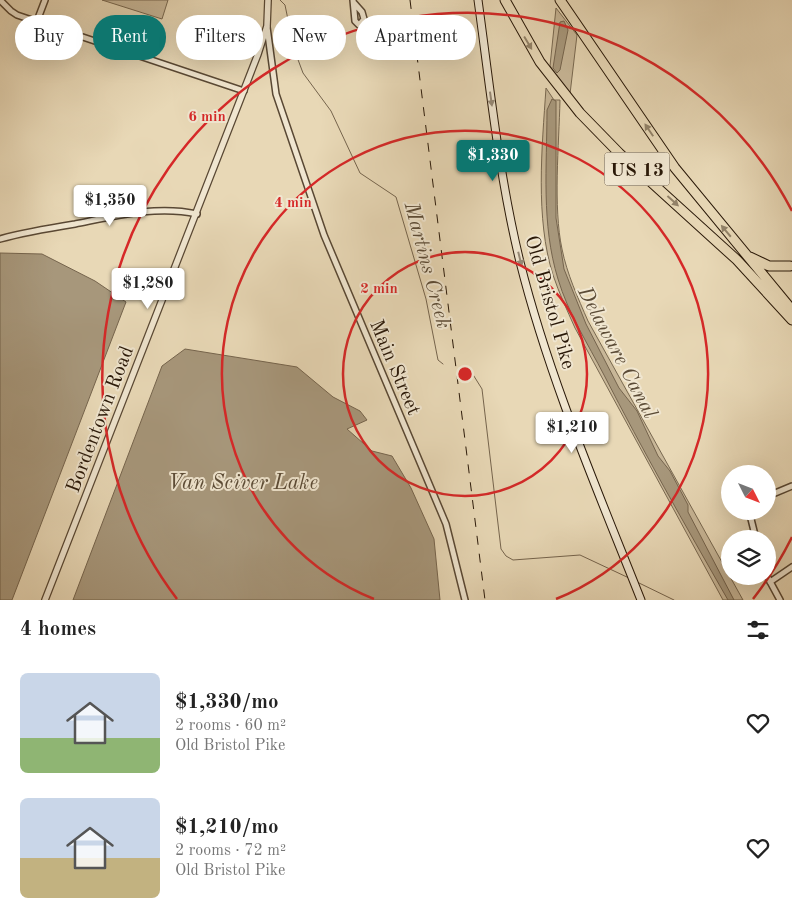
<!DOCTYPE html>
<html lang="en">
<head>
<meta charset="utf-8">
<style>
  :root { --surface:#fff; --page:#f6f6f6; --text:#222; --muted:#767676; --accent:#0f766e }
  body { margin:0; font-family:"Old Standard TT",serif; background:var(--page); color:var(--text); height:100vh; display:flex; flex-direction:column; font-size:19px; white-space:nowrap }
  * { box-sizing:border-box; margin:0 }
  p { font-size:16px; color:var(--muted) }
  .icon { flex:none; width:28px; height:28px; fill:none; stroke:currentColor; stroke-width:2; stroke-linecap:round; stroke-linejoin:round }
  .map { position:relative; height:600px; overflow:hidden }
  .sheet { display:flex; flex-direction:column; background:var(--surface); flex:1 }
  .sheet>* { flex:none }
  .guide { position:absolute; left:15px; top:15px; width:500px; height:45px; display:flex; gap:10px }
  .needle { width:32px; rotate:132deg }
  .fabs { position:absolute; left:721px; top:465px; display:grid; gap:10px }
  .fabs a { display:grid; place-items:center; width:55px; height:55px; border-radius:50%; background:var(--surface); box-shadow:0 5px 20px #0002; font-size:25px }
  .price { position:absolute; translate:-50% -42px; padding:0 11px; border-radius:5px; background:#fff; color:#222; font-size:16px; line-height:32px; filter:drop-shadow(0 1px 2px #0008) }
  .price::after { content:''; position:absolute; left:50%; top:30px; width:15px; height:11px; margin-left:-8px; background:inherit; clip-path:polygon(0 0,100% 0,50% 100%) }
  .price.active { background:var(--accent); color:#fff }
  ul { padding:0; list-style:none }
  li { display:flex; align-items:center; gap:15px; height:125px; padding:0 20px }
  li span { display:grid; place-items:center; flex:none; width:140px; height:100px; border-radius:8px; color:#555 }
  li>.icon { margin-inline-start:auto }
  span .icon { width:60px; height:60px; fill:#fffc; stroke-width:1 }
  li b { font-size:21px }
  h2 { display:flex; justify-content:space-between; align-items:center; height:60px; padding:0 20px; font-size:21px }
  .tag { padding:0 18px; border-radius:22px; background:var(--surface); box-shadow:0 5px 20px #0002; font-size:18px; line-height:45px }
  .tag.active { background:var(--accent); color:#fff }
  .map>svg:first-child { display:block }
</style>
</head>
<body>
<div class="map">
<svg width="792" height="600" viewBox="0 0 792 600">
  <rect width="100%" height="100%" fill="#e8d8b6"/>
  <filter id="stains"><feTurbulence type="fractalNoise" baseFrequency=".004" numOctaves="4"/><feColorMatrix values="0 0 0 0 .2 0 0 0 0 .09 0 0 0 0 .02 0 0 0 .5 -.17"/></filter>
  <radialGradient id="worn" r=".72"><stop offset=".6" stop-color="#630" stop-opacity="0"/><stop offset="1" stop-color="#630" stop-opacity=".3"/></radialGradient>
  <path fill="#c8b798" stroke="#786850" d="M102,0h66l-6,19z
    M556,8l21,27 -7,59 -20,-28z
    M546,88l8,12h6c-1,44 -7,107 2,149 5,25 16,49 26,72l155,279h-20l-148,-272c-8,-18 -16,-35 -22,-53 -18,-57 -11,-128 -7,-187z"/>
  <path fill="#a7977b" stroke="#75644d" d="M564,21l4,9 -8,40 -3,3 -4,-5 7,-46z
    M552,99l4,2v117l8,51 22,55 33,64 18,23 21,45 12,15 18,34v7l46,88h-6c-43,-75 -85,-149 -124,-225 -16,-31 -36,-62 -46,-96 -17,-55 -11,-113 -11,-169z
    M0,253l42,1 53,27 31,21 -114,298h-12z
    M185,349l112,18 36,30 27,14 7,9 -20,9 25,22 20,5 19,32 23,51 6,61h-367l89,-234z"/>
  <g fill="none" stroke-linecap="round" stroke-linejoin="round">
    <path stroke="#75644d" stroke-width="1" d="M280,0l5,5 9,44 9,24 28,38 29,62 36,24 30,102 12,61 5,4
      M463,367l9,6 10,16 19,160 5,7 7,4 67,-5 49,23
      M637,582l37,18"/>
    <g stroke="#594834" stroke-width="8">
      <path id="minor" d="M0,0l11,11 6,4 227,76
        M353,0l2,21 4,4 5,-6 -2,-7 -8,-9
        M37,21l8,-21
        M267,27l9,67 48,141 122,289 19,76
        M0,239c25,-7 50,-11 75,-15 40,-8 82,-19 122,-10
        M768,496l24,-10
        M749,511l7,28
        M767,576l13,24
        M770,582l22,-15"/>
    </g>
    <g stroke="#594834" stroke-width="8">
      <path id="tertiary" d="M45,600l213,-546 9,-28 1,-26"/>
    </g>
    <g stroke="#291808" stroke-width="9">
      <path id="secondary" d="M478,0c12,87 21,176 42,262 29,116 77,227 121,338"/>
    </g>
    <g stroke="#291808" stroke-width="11">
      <path id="motorway" d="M505,0l35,62 40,51 39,40 118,107 55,60
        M560,0l115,168 117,142
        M750,257l19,9h21"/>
    </g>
    <use href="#minor" stroke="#f0e6d0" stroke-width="5"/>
    <use href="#tertiary" stroke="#f0e6d0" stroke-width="5.5"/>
    <use href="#secondary" stroke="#f0e6d0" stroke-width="7"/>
    <use href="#motorway" stroke="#e8d8b6" stroke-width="9"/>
    <path stroke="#291808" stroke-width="1" stroke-dasharray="9 9" stroke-linecap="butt" d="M410,0l75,600"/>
  </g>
  <defs><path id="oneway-solid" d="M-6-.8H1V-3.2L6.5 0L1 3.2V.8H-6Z" transform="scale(1.25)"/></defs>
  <g fill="#928268">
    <use href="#oneway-solid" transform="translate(528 43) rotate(59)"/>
    <use href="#oneway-solid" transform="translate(649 130) rotate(-124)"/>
    <use href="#oneway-solid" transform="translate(673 201) rotate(42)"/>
    <use href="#oneway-solid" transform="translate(726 231) rotate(-130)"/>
  </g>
  <g fill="#968976">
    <use href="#oneway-solid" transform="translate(491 99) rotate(82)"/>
    <use href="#oneway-solid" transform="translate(520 259) rotate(76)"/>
  </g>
  <g fill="none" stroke="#d62828" stroke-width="2.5">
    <circle cx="465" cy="374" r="122"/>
    <path d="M374 599A243 243 0 1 1 556 599"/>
    <path d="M792 537A365 365 0 0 1 753 599M177 599A365 365 0 1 1 792 211"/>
  </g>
  <g text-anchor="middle" stroke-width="4" stroke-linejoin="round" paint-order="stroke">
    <rect fill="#f0e6d0" stroke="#655644" stroke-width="1" x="604.5" y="152.5" width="65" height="33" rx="4"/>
    <g font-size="19" font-weight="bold" fill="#291808">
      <text x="637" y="176">US 13</text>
    </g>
    <g font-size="20" fill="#291808" stroke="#f0e6d0">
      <text transform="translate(551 302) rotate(74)" y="7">Old Bristol Pike</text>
      <text transform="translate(396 367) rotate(67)" y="7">Main Street</text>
      <text transform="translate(99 419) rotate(-69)" y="7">Bordentown Road</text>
    </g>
    <g font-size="21" font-style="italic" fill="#5b4b36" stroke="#f0e6d0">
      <text transform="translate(428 265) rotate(75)" y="7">Martins Creek</text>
      <text transform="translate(618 352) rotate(62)" y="7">Delaware Canal</text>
      <text x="243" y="489">Van Sciver Lake</text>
    </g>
  </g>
  <circle cx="465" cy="374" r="8" fill="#d62828" stroke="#f0e6d0" stroke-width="2.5"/>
  <g font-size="15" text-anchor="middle" font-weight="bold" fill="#d62828" stroke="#f0e6d0" stroke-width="4" stroke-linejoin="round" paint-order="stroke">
    <text x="207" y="121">6 min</text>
    <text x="293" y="207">4 min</text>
    <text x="379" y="293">2 min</text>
  </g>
  <rect width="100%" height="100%" filter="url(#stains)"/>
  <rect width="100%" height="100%" fill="url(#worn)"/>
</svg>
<div class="fabs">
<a><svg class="needle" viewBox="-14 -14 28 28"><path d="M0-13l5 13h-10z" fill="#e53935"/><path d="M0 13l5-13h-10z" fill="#767676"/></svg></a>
<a><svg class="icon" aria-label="layers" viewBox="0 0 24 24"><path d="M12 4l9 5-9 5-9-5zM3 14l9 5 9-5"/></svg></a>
</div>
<b class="price active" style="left:493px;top:182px">$1,330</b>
<b class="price" style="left:110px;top:227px">$1,350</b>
<b class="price" style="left:148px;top:310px">$1,280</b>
<b class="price" style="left:572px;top:454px">$1,210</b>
<div class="guide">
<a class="tag">Buy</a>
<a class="tag active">Rent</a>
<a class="tag">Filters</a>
<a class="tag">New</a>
<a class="tag">Apartment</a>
</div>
</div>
<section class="sheet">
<h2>4 homes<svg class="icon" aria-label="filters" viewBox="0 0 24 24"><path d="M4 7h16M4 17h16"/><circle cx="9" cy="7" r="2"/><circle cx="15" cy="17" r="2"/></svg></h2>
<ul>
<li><span style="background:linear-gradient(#c9d6e8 65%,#8fb573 0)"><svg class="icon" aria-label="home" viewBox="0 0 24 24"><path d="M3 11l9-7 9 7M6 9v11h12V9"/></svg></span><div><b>$1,330/mo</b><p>2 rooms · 60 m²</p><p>Old Bristol Pike</p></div><svg class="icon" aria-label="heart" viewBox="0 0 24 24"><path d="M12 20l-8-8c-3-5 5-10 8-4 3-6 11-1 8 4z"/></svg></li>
<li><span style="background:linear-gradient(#c9d6e8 60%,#c2b280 0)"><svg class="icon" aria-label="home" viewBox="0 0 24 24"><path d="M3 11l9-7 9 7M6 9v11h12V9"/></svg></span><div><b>$1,210/mo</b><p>2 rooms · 72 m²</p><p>Old Bristol Pike</p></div><svg class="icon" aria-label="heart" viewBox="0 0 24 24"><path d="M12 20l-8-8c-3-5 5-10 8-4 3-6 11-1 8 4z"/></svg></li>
</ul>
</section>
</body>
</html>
